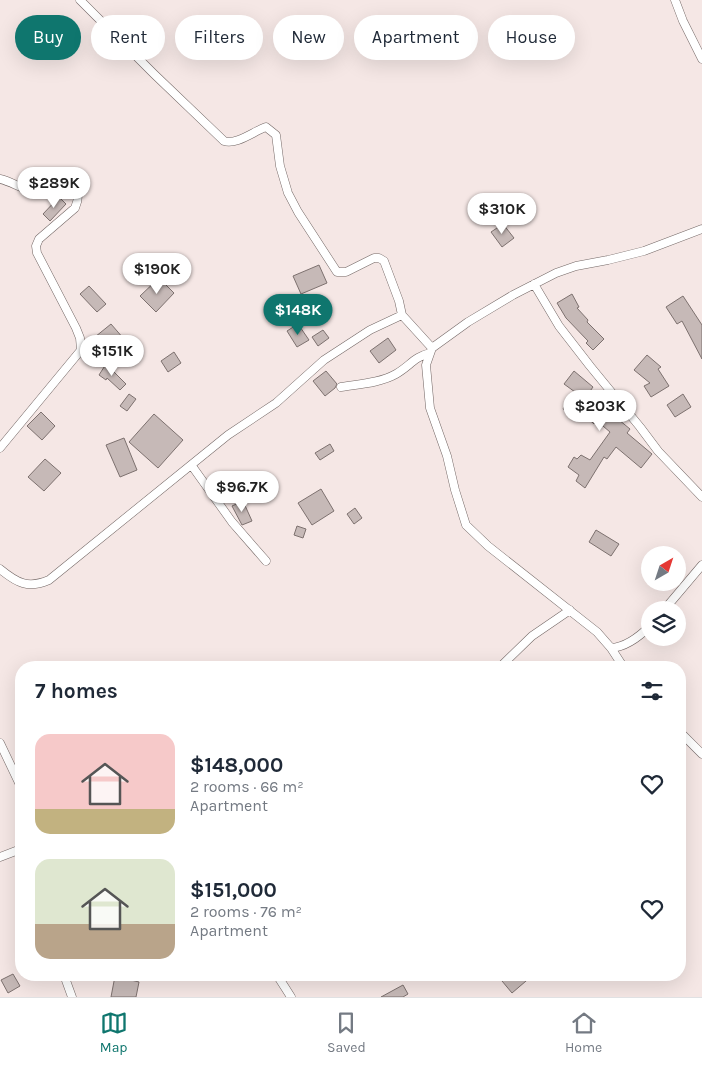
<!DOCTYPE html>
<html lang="en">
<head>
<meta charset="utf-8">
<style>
  :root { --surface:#fff; --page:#f6f6f7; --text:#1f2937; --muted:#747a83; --line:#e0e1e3; --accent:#0f766e }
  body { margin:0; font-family:Karla,sans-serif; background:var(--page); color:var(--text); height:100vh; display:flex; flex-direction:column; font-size:19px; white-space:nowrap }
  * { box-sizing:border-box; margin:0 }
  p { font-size:16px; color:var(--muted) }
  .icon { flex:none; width:28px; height:28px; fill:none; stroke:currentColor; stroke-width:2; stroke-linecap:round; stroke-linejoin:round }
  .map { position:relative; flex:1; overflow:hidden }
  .details { position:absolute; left:15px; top:661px; width:671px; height:320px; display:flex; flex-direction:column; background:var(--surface); border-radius:20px; box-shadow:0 5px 20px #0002 }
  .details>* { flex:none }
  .guide { position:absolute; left:15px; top:15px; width:672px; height:45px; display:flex; gap:10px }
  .needle { width:32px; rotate:39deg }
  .fabs { position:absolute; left:641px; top:546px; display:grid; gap:10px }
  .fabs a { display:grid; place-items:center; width:45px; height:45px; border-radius:50%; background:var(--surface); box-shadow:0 5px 20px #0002; font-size:25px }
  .price { position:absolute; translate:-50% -42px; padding:0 11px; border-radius:18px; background:#fff; color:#222; font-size:16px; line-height:32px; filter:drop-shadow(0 1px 2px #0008) }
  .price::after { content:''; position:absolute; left:50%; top:30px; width:15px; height:11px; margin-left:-8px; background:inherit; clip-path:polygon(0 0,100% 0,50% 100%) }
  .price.selected { background:var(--accent); color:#fff }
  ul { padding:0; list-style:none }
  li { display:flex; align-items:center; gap:15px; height:125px; padding:0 20px }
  li span { display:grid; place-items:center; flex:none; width:140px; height:100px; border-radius:15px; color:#555 }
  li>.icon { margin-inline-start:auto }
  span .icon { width:60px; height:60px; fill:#fffc; stroke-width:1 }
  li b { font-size:21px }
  h2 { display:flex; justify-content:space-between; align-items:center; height:60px; padding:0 20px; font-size:21px }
  .pill { padding:0 18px; border-radius:22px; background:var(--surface); box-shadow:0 5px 20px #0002; font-size:18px; line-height:45px }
  .pill.selected { background:var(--accent); color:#fff }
  .tabs { display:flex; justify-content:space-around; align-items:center; height:70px; border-top:1px solid var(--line); background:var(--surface); font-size:14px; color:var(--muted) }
  .tabs a { display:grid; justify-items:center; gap:2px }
  .tabs .selected { color:var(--accent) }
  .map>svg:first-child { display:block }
</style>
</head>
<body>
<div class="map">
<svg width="702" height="997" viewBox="0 0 702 997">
  <rect width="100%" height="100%" fill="#f5e7e5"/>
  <path fill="#c6b9b7" stroke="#7d716f" d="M59,197l7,7 -16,17 -7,-7z
    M503,224l11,14 -12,9 -11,-15z
    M319,265l8,18 -26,11 -8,-18z
    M159,278l15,15 -18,19 -16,-16z
    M89,286l17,18 -9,8 -17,-18z
    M572,294l7,13 -2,1 11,12 -1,2 17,17 -11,11 -7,-7 2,-2 -22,-23 -9,-15z
    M683,296l19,29v34l-20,-38 -5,3 -11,-17z
    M111,324l19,22 -21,18 -19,-23z
    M298,324l11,16 -12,7 -10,-16z
    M323,330l6,8 -11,8 -6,-9z
    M388,338l8,12 -17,13 -9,-12z
    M174,352l7,11 -13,9 -7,-11z
    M647,355l14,12 -3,2 11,17 -18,11 -7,-11 6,-3 -16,-13z
    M106,364l20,20 -6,6 -13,-12 -1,2 -7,-5z
    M326,371l11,13 -2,4 -10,8 -12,-15z
    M574,371l19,16 -5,7 24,22 1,-1 17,14 -3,4 25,21 -11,14 -25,-21 -9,12 -3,-2 -19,31 -9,-7 3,-6 -11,-8 6,-10 3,2 4,-4 9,5 20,-28 -13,-11 -3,3 -12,-11 -4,6 -15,-10 12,-17 -11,-8z
    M129,394l7,5 -9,12 -7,-5z
    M683,394l8,13 -16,10 -8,-12z
    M41,412l14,14 -13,14 -15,-14z
    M154,414l29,26 -25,28 -29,-26z
    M124,438l13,32 -17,7 -14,-32z
    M330,444l4,7 -14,9 -5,-7z
    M45,459l16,14 -17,18 -16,-14z
    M321,489l13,22 -22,14 -14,-22z
    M243,501l9,20 -10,4 -10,-19z
    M355,508l7,10 -8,6 -7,-10z
    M297,526l9,3 -3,9 -9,-3z
    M596,530l23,14 -8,12 -22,-14z
    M13,974l7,12 -12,7 -7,-13z
    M497,975h36l-21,18z
    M115,976l24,6 -3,15h-25z
    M403,985l5,9 -5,3h-22z"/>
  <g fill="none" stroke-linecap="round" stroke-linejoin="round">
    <g stroke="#736765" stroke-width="9">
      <path id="street" d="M80,0l74,74 70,67c13,4 30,-10 42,-14l10,8 4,31 8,27 10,19 39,60h9l28,-14h5l5,3 15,40 3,14 30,33 -6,17 4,43 17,48 8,34 11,35 22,21 109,86 14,16 13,20
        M675,0l8,21 19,38
        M0,179c9,2 17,7 26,10 13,5 28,-8 39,-14 15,1 15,22 10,33l-36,31 -3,7 1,7 39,75 4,10 1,12 -81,98
        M534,284l25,42 31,40 50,61 18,24 44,46
        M432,348l36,-26 45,-27 43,-22 20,-7 32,-6 36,-9 58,-22
        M341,387c18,-3 39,-4 55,-13 14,-8 18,-17 34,-21
        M192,466l40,56 34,39
        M0,569c17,14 28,20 49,11l179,-145 48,-32 48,-43 46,-30 32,-15
        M664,610l38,-45
        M611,648c15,-1 28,-11 39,-22
        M499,668l33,-32 38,-26
        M680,732l22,22
        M0,743l21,44
        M0,857l21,-8
        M64,975l8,22
        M277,975l14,22"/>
    </g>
    <use href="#street" stroke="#fff" stroke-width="8"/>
  </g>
</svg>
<div class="fabs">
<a><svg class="needle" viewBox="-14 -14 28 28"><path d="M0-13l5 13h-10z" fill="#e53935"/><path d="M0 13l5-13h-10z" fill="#747a83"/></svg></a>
<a><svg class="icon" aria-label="layers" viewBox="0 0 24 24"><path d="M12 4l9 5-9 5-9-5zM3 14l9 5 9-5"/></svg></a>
</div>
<b class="price" style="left:54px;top:209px">$289K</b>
<b class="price" style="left:502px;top:235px">$310K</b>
<b class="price" style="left:157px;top:295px">$190K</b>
<b class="price selected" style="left:298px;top:336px">$148K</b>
<b class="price" style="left:112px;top:377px">$151K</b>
<b class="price" style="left:600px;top:432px">$203K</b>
<b class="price" style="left:242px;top:513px">$96.7K</b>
<div class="guide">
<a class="pill selected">Buy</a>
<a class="pill">Rent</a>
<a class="pill">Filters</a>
<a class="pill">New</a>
<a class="pill">Apartment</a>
<a class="pill">House</a>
</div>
<section class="details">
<h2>7 homes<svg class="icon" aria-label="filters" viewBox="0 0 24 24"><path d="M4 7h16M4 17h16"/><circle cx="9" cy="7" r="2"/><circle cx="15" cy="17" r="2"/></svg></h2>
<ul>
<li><span style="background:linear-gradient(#f6c9c9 75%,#c2b280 0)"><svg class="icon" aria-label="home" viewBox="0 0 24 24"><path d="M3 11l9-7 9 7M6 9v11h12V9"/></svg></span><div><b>$148,000</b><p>2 rooms · 66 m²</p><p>Apartment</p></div><svg class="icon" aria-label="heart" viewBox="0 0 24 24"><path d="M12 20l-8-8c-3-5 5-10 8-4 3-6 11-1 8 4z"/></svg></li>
<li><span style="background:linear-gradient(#dfe7d0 65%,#b9a48a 0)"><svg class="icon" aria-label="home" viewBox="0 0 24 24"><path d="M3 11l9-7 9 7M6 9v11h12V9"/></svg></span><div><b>$151,000</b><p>2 rooms · 76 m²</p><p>Apartment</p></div><svg class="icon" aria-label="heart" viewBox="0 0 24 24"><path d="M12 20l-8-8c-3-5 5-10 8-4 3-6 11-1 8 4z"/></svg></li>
</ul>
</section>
</div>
<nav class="tabs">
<a class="selected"><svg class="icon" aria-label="map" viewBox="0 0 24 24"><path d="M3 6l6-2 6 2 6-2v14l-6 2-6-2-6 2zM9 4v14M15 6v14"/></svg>Map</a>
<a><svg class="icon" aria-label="saved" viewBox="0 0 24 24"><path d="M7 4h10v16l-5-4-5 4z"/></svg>Saved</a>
<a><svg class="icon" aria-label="home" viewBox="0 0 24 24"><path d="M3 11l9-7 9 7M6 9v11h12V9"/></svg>Home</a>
</nav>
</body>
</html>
